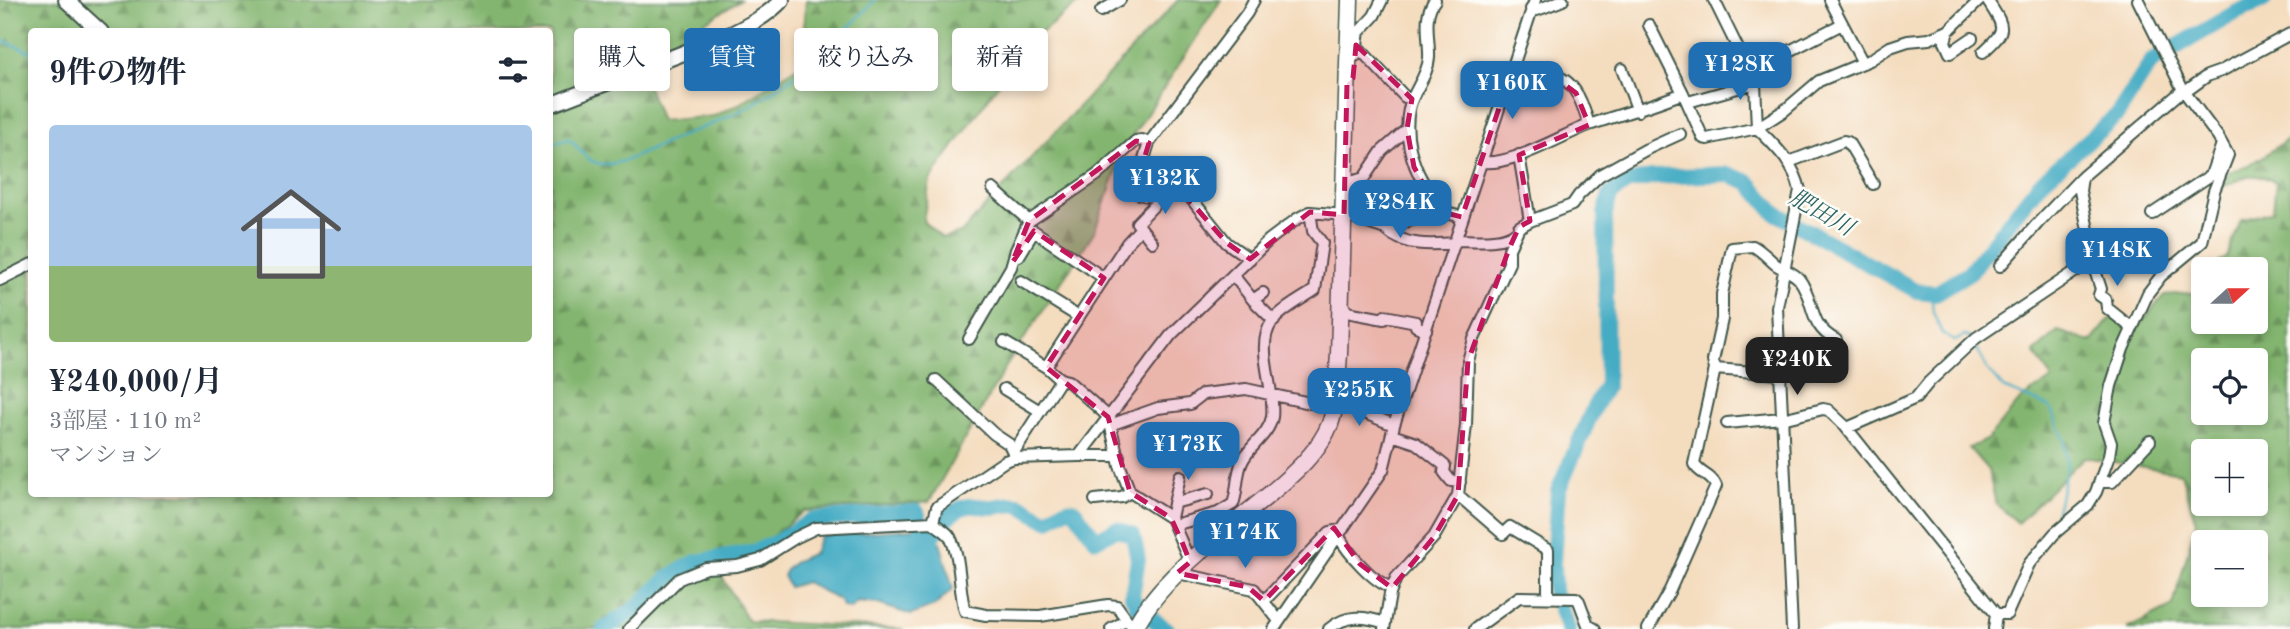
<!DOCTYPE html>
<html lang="ja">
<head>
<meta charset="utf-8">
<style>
  :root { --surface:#fff; --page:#f6f6f7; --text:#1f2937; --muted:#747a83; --line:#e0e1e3; --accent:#1f6fb2 }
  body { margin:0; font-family:"Old Standard TT","Noto Serif JP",serif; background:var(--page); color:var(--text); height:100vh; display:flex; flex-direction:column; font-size:26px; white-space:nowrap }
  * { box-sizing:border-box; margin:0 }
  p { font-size:23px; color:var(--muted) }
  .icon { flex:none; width:38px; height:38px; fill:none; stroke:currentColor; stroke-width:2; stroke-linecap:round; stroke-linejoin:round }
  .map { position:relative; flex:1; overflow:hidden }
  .sheet { position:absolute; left:28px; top:28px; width:525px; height:469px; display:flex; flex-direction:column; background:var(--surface); border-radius:7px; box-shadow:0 4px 10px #0003 }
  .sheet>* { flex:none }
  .top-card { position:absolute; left:574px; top:28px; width:665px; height:63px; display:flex; gap:14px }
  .needle { width:46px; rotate:69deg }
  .controls { position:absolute; left:2191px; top:257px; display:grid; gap:14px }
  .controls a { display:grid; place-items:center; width:77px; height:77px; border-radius:7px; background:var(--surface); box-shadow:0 4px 10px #0003; font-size:35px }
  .price { position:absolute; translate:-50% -60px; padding:0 16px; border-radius:14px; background:var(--accent); color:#fff; font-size:23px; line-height:46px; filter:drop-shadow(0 2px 4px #0008) }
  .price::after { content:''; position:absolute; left:50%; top:42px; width:21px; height:16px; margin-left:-10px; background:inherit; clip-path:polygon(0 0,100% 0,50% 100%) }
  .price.active { background:#222; color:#fff }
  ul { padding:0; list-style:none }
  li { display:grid; align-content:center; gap:14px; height:371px; padding:0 21px }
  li+li { border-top:2px solid var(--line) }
  li span { display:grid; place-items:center; height:217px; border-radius:7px; color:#555 }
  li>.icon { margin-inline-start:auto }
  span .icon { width:126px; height:126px; fill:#fffc; stroke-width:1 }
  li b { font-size:30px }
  h2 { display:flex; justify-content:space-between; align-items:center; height:84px; padding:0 21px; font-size:30px }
  .pill { padding:0 24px; border-radius:7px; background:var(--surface); box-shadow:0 4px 10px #0003; font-size:24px; line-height:63px }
  .pill.active { background:var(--accent); color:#fff }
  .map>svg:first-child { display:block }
</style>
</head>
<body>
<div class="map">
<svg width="2290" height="629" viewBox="0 0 2290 629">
  <defs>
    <pattern id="forest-firs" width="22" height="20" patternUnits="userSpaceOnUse" patternTransform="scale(1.75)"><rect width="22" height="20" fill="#83b56f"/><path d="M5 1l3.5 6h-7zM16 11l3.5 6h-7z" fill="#6b945c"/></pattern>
  </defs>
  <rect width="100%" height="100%" fill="#fdfcf7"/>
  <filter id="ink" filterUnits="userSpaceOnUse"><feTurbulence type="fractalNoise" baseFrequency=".0143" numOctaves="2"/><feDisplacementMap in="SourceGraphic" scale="14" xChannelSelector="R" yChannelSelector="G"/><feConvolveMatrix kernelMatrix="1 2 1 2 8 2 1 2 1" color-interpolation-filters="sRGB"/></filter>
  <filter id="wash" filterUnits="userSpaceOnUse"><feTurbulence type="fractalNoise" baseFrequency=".00686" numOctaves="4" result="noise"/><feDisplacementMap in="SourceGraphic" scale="28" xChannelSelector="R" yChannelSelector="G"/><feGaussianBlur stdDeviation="1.57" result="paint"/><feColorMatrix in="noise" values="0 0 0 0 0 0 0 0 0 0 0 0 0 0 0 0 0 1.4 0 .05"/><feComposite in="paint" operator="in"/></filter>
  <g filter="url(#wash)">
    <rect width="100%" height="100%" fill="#f4dcbe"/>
    <path fill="url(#forest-firs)" stroke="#517952" stroke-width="2" fill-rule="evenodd" d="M0,0h740l-50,31 -47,43 18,47 53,-5 27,-13 60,-39 5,-64h276l-55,44 -97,136 -7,41 19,17 19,-5 217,-233h43l-95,146 -32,86 -89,136 -76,134 -125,9 -82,66 26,44 155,8h-903zM32,32h518v462h-518z
      M2290,137v492h-163l46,-23 23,-84 -15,-49 -97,-16 -66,66 -22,-19 -8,-34 -19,-22 19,-9 33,-40 31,-20 -18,-27 24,-21 33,11 20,-24 27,9 26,-32 39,-3v30h53v-52l-46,-1 17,-12 14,-37 32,-9 3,-29c-22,-12 -34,-4 -55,6l8,-16c24,-6 42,-21 61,-35zM2203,360h53v53h-53zM2203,452h53v52h-53zM2203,542h53v53h-53z"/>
    <path fill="#44acc4" stroke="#32747c" stroke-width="2" d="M923,528l17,14 13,47 -18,17 -24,9 -33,-11 -20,-2 -8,7 -7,-2 -4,-7 -33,-18 -17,5 -6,-11c6,-15 19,-17 31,-23l6,-17z"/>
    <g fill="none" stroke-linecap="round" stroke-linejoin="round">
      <path stroke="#44acc4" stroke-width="2.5" d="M0,40l32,12
        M550,144l19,-5c11,9 17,24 33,25 21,1 42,-12 61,-20 32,-14 69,-26 98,-45 44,-28 79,-61 114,-99
        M1931,292l2,20 9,22 13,7 9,-5 6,2
        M1974,343l13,26 16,19 47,19 14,32 3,27 -13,60 -27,30"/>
      <path stroke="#44acc4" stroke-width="16" d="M604,629l31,-20 34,-32 27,-15 60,-11 21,-9 35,-22 105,-8 6,19 9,7c8,-13 20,-30 37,-32 7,-1 15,1 23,1 9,-1 18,-4 27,-2 11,4 18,13 30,15 8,-6 16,-14 26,-9l21,29 20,-11 17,6 5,24 -6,37 6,13 29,20
        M1568,629l-14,-38 -1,-28 5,-72 36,-84 13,-23 -2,-170 5,-19 16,-12 30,-6 71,-3 22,8 25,30 143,79 19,2 34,-21 69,-88 78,-69 35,-54 83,-48 29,-13"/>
    </g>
  </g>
  <g filter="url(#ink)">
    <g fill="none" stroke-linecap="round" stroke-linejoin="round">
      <g stroke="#3f5549" stroke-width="14">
        <path id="minor" d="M1435,0c-13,16 -5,39 -6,58 -1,18 -17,34 -20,51 -5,24 2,53 14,73 6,10 12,18 15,29
          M1714,0l41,83 2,45c19,19 37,35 43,62l-23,117 15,322
          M1830,0l33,63
          M1531,9l6,1 26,-10
          M1101,11l19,-11
          M1649,25l34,68
          M1948,31l-3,11 5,11 22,-15
          M1356,45l49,52 7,2
          M1983,52c26,-23 21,-25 4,-52
          M1355,56l4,-24 15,-16 8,-16
          M1622,69l16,42
          M1512,70l3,2c48,-1 60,5 74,53
          M1751,71l91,-47
          M2185,92l22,-16 14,-5 69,-37
          M1688,102l67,-19
          M1481,162c31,4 79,-26 108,-37 32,-11 63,-19 94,-32l20,45 4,1 50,-11 28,-18 34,-29 51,-21 20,-13 18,-6 21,-2 19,-8 32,-31
          M1789,162l55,-21 4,1 25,42
          M1345,184l19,-6 18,-27 25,-22
          M993,189l36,32 68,-46 39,-34 6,-1 7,3
          M2152,214l59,-39 11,-31
          M1530,221l42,-16 7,-10 21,-20 47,-26 33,-15
          M1385,229c19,18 46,16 70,14
          M1455,240c19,0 47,4 61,-8
          M1152,242l-15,-19 23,-24 1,-5
          M1019,256l15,-25 70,47
          M1250,259l-23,-16 -42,-52 -8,-5c-11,8 -25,13 -38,8l-3,-9 13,-42 98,-130 7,-13
          M2092,261l9,28 -2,6 7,5 1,8 25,20
          M2000,266l37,-42 44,-46
          M1233,275l20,25 10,-7
          M0,280l32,-16
          M1021,281l58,36
          M1253,300l21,21
          M1341,307l4,1 2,4 37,7 1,-3 31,6v4l10,4
          M969,339l42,-72 5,-17 13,-29
          M1004,342l42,25
          M1715,369l-2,-8 9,-42v-25l10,-46 21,-2c9,5 15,12 22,18 8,6 18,8 24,15 17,22 8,46 37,61
          M936,380l58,54 15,10 7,14
          M1004,389l36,22
          M1110,418l-42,-37 -8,-2 -14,-12 81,-124 13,-14
          M1109,419l11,47 10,26 41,26 19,44
          M1782,419l41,-10 5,1 17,16 151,188 -2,15
          M1727,423l55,-5
          M1110,425l48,-17 32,-4 13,-10 43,-5 64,14 25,-2 59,24
          M1845,426l2,2 69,-30 13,-16 47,-44 118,-79 -14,-68 2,-14 101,-87
          M1392,435l24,8 29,23 -1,6 7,9 9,1
          M1014,452l47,-73
          M1079,456h40
          M2100,482h12l38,-41
          M1458,495l45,39 7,-7 38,23v47
          M1095,500l27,-3 8,-5
          M1174,503l34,-9
          M1171,518l9,-42
          M933,522c5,6 13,8 17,15 12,23 8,51 15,74l21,4 54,1 68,-11 9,1 10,14 9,5
          M1174,525l44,-12 15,-9c5,-13 3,-29 9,-42 7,-16 27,-27 30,-45 4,-29 -18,-70 0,-95 10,-13 30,-23 43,-32l7,-47 -9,-12 -3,-19
          M1338,535c10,18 35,47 54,53
          M1177,573l77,16 25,32
          M1264,601l66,-69 13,-3
          M1996,614h11l22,-50 26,-31 33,-28 8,-13 13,-36 2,-13 -7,-20 7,-37 12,-37 25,-56 13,-17 41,-34 12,-51 14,-36 -10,-18 -35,-47 -45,-90
          M629,629l50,-50 27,-11 31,-2 23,-6 35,-22 21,-10 117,-6 4,-15 68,-46 9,-3 65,-2 92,-121 98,-95 28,-21 13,-7 34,3 41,14 53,-18 24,6
          M1111,629l16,-9
          M1274,629l109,-159 11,-45 141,-425
          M1329,629c17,-15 36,-13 56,-6
          M1384,629l6,-35 6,-16 38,-41 24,-42 8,-70 2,-64 6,-22 35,-76v-14l10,-22 11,-6 -11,-66
          M1475,629l44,-32 57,1 3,3 9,24 7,4
          M1648,629l22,-39 46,-104c-4,-11 -17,-12 -22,-22l21,-95 65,5"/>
      </g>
      <g stroke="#3f5549" stroke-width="18">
        <path id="secondary" d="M66,0l35,32
          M550,105l177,-69c20,-10 39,-19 55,-36"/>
      </g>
      <g stroke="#3f5549" stroke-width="19">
        <path id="primary" d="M1134,629c25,-51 93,-99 137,-136 22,-19 48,-41 59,-69 8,-22 7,-47 9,-70l11,-354"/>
      </g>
      <use href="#minor" stroke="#fff" stroke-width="10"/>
      <use href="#secondary" stroke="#fff" stroke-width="14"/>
      <use href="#primary" stroke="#fff" stroke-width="16"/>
    </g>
  </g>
  <path fill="#c2185b" fill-opacity="0.2" stroke="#c2185b" stroke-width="5" stroke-dasharray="14 9" stroke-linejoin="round" d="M1356,45l56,54 -5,30 7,38 24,44 24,6 50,-147 36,2 28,21 13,32 -70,30 11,66 -11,6 -10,22 -41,112 -10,134 -24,42 -42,51 -32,-24 -26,-36 -70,73 -16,-14 -71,-14 13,-11 -8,-20 -11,-24 -41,-26 -22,-75 -62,-50 58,-89 -70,-47 -22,32 17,-42 107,-80 13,2 -17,56 45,-13 50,57 23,16 60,-47 34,3 3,-132 6,-5z"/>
  <g text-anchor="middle" stroke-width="5" stroke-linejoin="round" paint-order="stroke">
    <g font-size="23" font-style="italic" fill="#2c6466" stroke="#fdfcf7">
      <text transform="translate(1822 212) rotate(30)" y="8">肥田川</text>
    </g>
  </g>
</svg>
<div class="controls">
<a><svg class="needle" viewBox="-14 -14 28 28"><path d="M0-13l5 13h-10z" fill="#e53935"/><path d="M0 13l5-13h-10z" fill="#747a83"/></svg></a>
<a><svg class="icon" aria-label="locate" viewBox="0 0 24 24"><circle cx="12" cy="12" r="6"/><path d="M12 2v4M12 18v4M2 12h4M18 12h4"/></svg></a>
<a>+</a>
<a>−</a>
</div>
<b class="price" style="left:1740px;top:102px">¥128K</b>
<b class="price" style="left:1512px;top:121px">¥160K</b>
<b class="price" style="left:1165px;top:216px">¥132K</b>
<b class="price" style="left:1400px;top:240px">¥284K</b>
<b class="price" style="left:2117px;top:288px">¥148K</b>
<b class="price active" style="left:1797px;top:397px">¥240K</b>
<b class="price" style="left:1359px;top:428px">¥255K</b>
<b class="price" style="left:1188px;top:482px">¥173K</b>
<b class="price" style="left:1245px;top:570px">¥174K</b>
<div class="top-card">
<a class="pill">購入</a>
<a class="pill active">賃貸</a>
<a class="pill">絞り込み</a>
<a class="pill">新着</a>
</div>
<section class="sheet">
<h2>9件の物件<svg class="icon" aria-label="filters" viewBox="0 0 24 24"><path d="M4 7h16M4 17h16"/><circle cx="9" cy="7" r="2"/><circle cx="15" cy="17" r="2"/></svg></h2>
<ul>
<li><span style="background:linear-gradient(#a9c7e8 65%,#8fb573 0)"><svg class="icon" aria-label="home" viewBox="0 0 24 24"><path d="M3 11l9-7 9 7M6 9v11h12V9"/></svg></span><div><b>¥240,000/月</b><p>3部屋 · 110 m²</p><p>マンション</p></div></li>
</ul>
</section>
</div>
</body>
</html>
